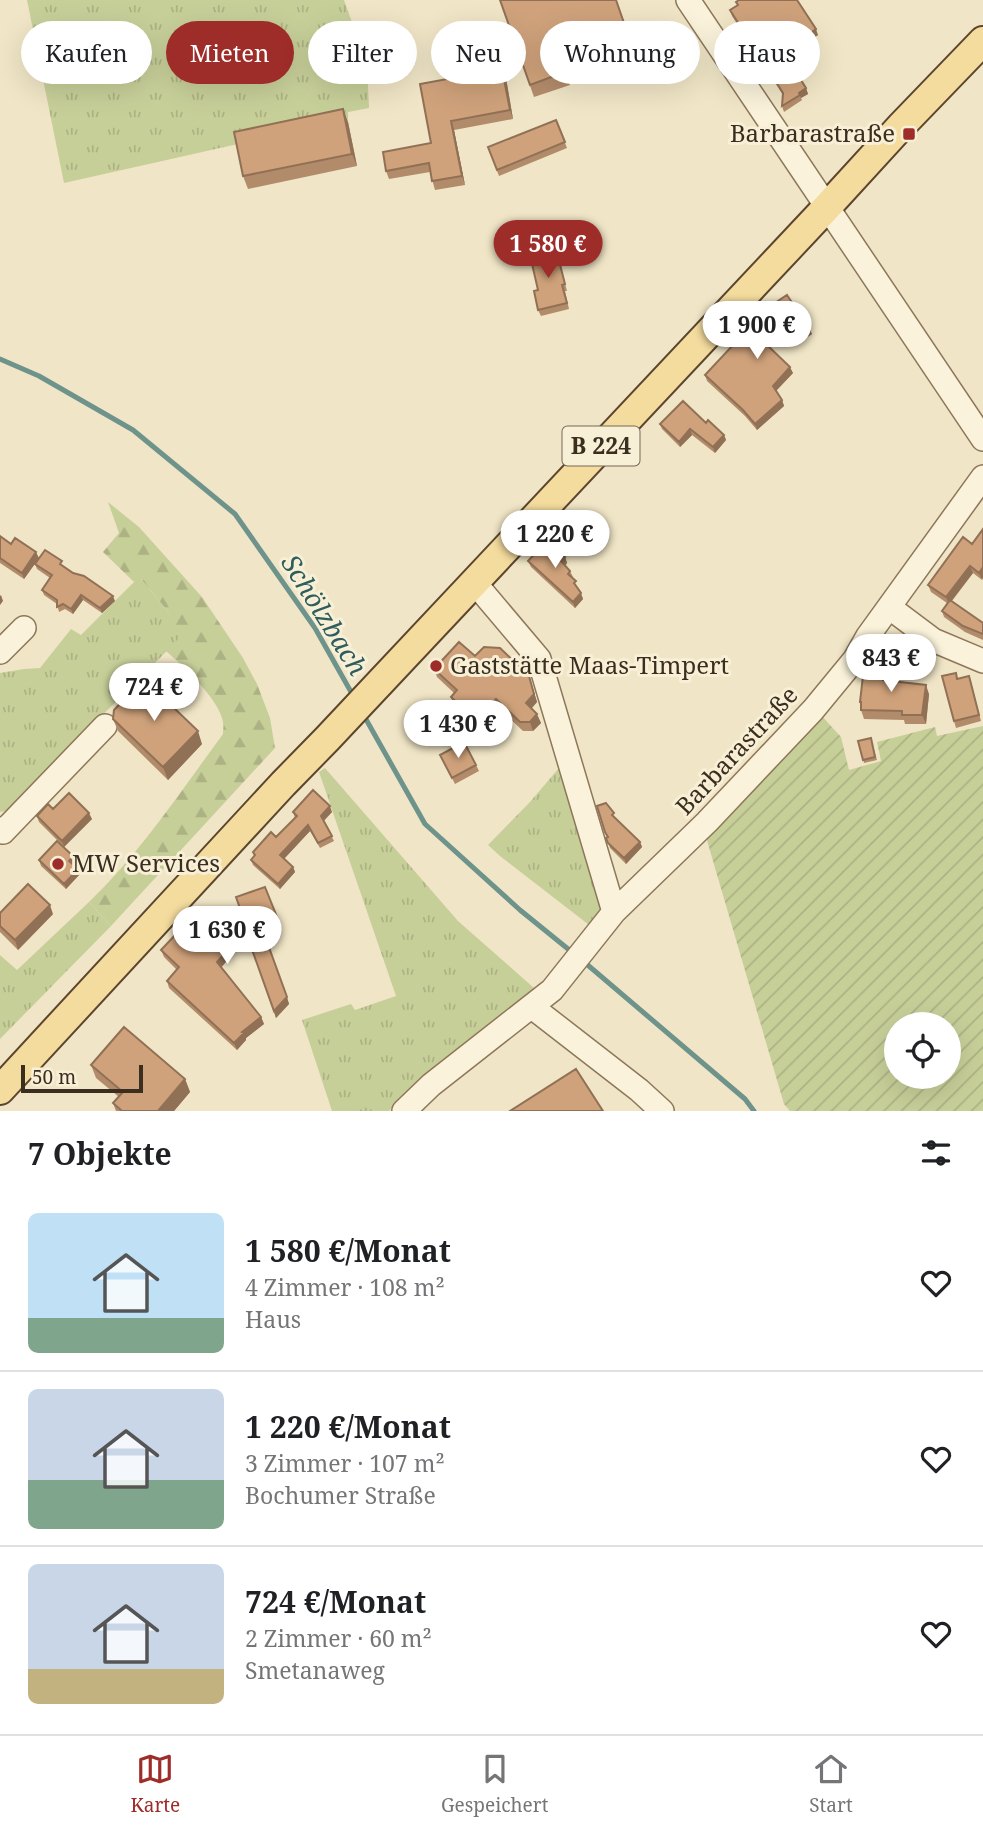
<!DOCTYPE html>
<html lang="de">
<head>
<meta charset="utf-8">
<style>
  :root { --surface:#fff; --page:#f6f6f6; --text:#202124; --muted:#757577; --line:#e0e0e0; --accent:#9e2c28 }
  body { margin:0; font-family:"Noto Serif",serif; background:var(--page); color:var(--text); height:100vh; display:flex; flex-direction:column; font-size:26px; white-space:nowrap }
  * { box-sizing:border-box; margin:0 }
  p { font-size:23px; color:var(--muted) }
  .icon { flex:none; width:38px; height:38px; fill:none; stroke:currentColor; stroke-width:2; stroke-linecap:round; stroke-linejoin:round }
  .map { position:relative; height:1111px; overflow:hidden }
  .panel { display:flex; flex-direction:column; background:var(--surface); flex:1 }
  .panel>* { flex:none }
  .guide { position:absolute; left:21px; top:21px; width:942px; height:63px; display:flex; gap:14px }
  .controls { position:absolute; left:884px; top:1012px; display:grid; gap:14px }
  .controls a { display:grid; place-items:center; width:77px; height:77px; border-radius:50%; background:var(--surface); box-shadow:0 7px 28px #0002; font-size:35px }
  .scale { position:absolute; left:21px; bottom:18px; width:122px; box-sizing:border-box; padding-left:7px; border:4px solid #3c2e1f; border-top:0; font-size:19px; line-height:24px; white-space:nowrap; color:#3c2e1f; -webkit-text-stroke:5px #f7efd6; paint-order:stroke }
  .price { position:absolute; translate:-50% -60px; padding:0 16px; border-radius:24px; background:#fff; color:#222; font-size:23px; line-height:46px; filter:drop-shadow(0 2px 4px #0008) }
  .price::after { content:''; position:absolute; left:50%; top:42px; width:21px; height:16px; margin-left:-10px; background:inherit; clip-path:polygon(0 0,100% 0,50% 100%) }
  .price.selected { background:var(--accent); color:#fff }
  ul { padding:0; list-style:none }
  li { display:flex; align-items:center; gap:21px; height:175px; padding:0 28px }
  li+li { border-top:2px solid var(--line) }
  li span { display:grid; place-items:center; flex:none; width:196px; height:140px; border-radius:10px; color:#555 }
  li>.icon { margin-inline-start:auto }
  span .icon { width:84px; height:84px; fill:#fffc; stroke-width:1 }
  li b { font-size:30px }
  h2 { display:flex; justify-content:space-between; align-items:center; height:84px; padding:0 28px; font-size:30px }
  .chip { padding:0 24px; border-radius:32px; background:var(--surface); box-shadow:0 7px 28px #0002; font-size:24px; line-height:63px }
  .chip.selected { background:var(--accent); color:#fff }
  .tabs { display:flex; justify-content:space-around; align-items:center; height:98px; border-top:2px solid var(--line); background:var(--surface); font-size:19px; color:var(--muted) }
  .tabs a { display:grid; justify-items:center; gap:4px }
  .tabs .selected { color:var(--accent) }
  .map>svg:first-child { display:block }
</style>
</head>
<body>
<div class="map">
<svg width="983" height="1111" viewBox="0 0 983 1111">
  <defs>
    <pattern id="grass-tufts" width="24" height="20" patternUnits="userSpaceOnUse" patternTransform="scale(1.75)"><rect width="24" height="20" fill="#c7cf99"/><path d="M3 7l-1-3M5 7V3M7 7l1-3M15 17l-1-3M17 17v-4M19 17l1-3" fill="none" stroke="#acb283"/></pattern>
    <pattern id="forest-firs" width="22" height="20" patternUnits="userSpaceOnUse" patternTransform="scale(1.75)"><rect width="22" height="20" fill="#c7cf99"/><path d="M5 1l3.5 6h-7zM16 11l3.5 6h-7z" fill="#acb283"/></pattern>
    <pattern id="garden-furrows" width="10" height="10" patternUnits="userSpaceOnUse" patternTransform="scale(1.75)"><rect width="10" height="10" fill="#c7cf99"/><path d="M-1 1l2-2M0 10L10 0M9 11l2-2" fill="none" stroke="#acb283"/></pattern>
  </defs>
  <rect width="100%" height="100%" fill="#f0e5c6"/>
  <path fill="url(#grass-tufts)" d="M27,0h317l23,64 2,44 -21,4v10l-110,22 -174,39z
    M140,578l26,31 16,27 -176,175 -6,1v-139l24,-4 16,-1 31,-39 10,6 53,-53z
    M564,762l43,147 -14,19 -93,-72 -12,-11 42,-43z
    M325,768l133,153 76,67 -108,86 -37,37h-57l-30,-91 49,-16 4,6 41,-14 -77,-224z
    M89,902l22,24 -111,113v-84l17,15z"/>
  <path fill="url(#forest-firs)" d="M108,502l31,25 63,70 41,61 14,26 13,34 5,30 -164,178 -22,-24c52,-50 92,-111 134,-168 0,-4 1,-8 0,-12 -4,-23 -39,-55 -57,-71l15,-15 -15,-27 -25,-30 -7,3 -31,-30 16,-19z"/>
  <path fill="url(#garden-furrows)" fill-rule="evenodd" d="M820,714l21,23 8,33 32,-9 -4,-19 58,-15 2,9 46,-10v385h-193l-6,-7 -78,-267zM896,1024h52v52h-52z"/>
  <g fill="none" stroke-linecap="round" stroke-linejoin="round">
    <path stroke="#6e938b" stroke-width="5" d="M0,359l39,17 94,54 102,84 80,114 40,71
      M363,714l62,110 95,86 53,43
      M583,961l162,138 9,12"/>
    <g stroke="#8d775b" stroke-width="26">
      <path id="minor" d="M688,0l295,439
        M474,582l65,77 75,253
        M889,607l44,33 50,21
        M0,652l24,-24
        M0,829l3,3 102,-106
        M532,1007l107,83 23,21
        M404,1111l27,-26 121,-95 62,-78 93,-90 106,-112 42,-51 13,-23 115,-159"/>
    </g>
    <g stroke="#5b452f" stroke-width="32">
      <path id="major" d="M0,1090l283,-306 44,-45 500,-532 75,-82 81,-84"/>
    </g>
    <use href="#minor" stroke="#faf2da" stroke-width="23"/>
    <use href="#major" stroke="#f4dc9e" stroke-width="28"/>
  </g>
  <path fill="#b28b6a" d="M500,0h116l21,59 -68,24 1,2 -36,12z
    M736,2l82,33 -22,15 3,7 -9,6 16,25 2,6 -7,4 1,2 -18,12 -2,-6 1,-11 -51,-79 -2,-6 8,-5z
    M506,78l7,41 -59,11 11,55 -30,5 -5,-18 -41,7 -3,-8 45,-28 -11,-59z
    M556,120l11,28 -68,28 -11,-29z
    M348,122l9,44 -109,23 -5,-13z
    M556,249l11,42h-2l4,18 -28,7 -3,-6z
    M787,295l25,39 -12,8 -11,-16 -20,21 24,26 -17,18 6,9 2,6 -27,24 -12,-14 -38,-35 -2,-6 29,-32 -1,-3z
    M706,423l18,12 2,5 -11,13 -23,-18 -12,12 -18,-18 -2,-5z
    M0,536l11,8 28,14 -15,21 -24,-16z
    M972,544l10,36 -9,-7 -21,28 31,22v17l-18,-8 -21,-15 -2,-6 5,-8 -16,-11 -3,-7z
    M565,557l2,6 -2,3 5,5 3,6 -1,1 11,21 -8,9 -44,-41 -3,-6z
    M35,564l29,2 51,35 -13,12 -19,-13 -10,14 -8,-5 -6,3 -2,-8 -13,-9 -2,-5 8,-12 -13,-9z
    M475,656l54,20 8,26 -5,6 9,15 -8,8h-10l-24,-23 -20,21 -25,-23 -3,-9 3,-4 -17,-16 -3,-8z
    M884,669l4,9 -1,3 42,13 -3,30h-21l-1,-4 -40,-1 -3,-9v-5l-1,-3z
    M956,673l2,6 13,3 10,39 -25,7 -2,-7z
    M113,719l89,25 -34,36 -50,-49z
    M871,738l6,22 -13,3 -6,-22z
    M440,755l36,10 3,6 -24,13z
    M597,806l19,13 24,23 2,5 -16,17 -16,-16z
    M53,809l39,10 -28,28 -25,-25 -2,-6z
    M293,812h39l-8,9 10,20 -14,7 -10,-17 -26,28 9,8 2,5 -15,17 -27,-24 -2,-5 3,-4 -1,-4 23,-15 19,-19z
    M39,860l36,1 -2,3 7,10 -14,15 -25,-23z
    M265,887l16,42 -16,6 24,69 -13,14 -29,-81 -26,30 40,50 3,7 -18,14v2l-9,10 -68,-62 -2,-7 10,-11 -13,-13 -3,-7 33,-3 29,-25 18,-11z
    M0,913l53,1 -35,36 -18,-18z
    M91,1065l94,14 5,13 -16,19h-58l-3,-8 6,-6 -23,-19z"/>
  <path fill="#917156" d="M816,29l2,6 -23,15 -2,-5z
    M797,51l2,6 -10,7 -2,-6z
    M502,69l4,9 7,41 -3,-9z
    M806,88l2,6 -7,4 -2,-5z
    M343,109l5,13 9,44 -5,-12z
    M451,121l3,9 11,55 -3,-9z
    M787,320l2,6 -22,23 -2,-6z
    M809,328l3,6 -12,8 -2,-6z
    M790,367l3,6 -18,19 -2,-6z
    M782,400l2,6 -27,24 -2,-6z
    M690,429l2,6 -12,12 -1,-5z
    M724,435l2,5 -11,13 -2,-6z
    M36,552l3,6 -15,21 -2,-6z
    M565,557l2,6 -4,5 -2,-7z
    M970,566l3,7 -24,31 -3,-7z
    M983,567v11l-1,2 -3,-7z
    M581,593l2,6 -8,9 -2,-6z
    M1,595l2,6 -3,4v-9z
    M81,595l2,5 -10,14 -2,-5z
    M113,596l2,5 -13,12 -2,-5z
    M884,669l4,9 -2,11 -3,-9z
    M529,676l8,26 -8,9 -3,-8z
    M926,685l3,9 -3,30 -4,-9z
    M496,699l3,9 -20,21 -4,-9z
    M537,714l4,9 -8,8 -3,-9z
    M198,731l4,13 -34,36 -5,-13z
    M330,806l2,6 -9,9 -2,-5z
    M89,813l3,6 -28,28 -2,-6z
    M308,825l2,6 -28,30 -2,-6z
    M640,842l2,5 -16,17 -2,-6z
    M73,856l2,5 -4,5 -2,-5z
    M293,867l2,5 -15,17 -2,-5z
    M78,869l2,5 -14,15 -2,-5z
    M50,905l3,9 -35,36 -3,-10z
    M245,930l2,7 -27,32 -3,-7z
    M287,997l2,7 -13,14 -2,-7z
    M261,1017l3,7 -18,14v2l-9,10 -3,-7 8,-11z
    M185,1079l5,13 -16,19h-16z"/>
  <path fill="#cfa27b" stroke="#917156" stroke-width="2" d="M500,0h116l16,46 -68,24 1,2 -35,13z
    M739,0h58l19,29 -23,16 4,6 -10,7 19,30 -7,5 1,2 -18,11 1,-13 -53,-83 8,-5 -2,-3z
    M502,69l8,41 -59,11 11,55 -30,5 -3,-18 -43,8 -3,-19 48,-9 -11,-59z
    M343,109l9,45 -109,22 -9,-44z
    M556,120l9,22 -68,28 -9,-23z
    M556,249l9,35 -3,1 5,18 -29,7 -4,-19 4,-1 -8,-35z
    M787,295l22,33 -11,8 -11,-16 -22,23 25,24 -17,19 9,14 -27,24 -12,-14 -38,-35 31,-33 -3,-2 24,-25z
    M683,401l23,22 2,-3 16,15 -11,12 -23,-18 -11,13 -19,-18z
    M983,529v38l-4,6 -9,-7 -24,31 -18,-12 35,-48 9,7z
    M0,536l11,8 4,-6 21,14 -14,21 -22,-15z
    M547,541l18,16 -4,4 9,10 -2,3 8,7 -2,2 7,10 -8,9 -45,-41z
    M45,550l17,11 -2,3 13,9 11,3 29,20 -13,12 -19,-13 -10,14 -8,-5 -6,3v-7l-15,-10 10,-15 -17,-11z
    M950,600l33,23v11l-20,-8 -21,-15z
    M459,642l16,14 9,-9 16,1 29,28 5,18 -8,9 11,11 -7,8h-10l-24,-23 -21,21 -24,-23 6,-7 -23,-21z
    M864,667l20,2 -1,11 43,5 -4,30h-20v-4l-41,-1v-8h-1z
    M956,673l1,6 12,-3 10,39 -25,6 -12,-45z
    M144,679l54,52 -35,36 -50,-48 1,-9z
    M871,738l4,19 -12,3 -5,-19z
    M464,742l12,23 -24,13 -12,-23z
    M313,790l17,16 -9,10 11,20 -14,7 -10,-18 -28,30 13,12 -15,17 -27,-24 4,-5 -2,-3 18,-20 5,5 21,-21 -4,-4z
    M69,793l20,20 -27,28 -25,-25 11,-12 5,5z
    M606,803l8,10 -2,2 28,27 -16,16 -16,-15 -2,-5 2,-1 -3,-5 -8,-26z
    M57,841l16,15 -4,5 9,8 -14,15 -25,-24z
    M28,884l22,21 -35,35 -15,-14v-13z
    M265,887l14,35 -17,6 25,69 -13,14 -29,-81 -28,32 44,55 -19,15 2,1 -10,10 -67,-62 12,-14 -18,-17 17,-18 16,15 26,-27 3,2 18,-11 -5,-14z
    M124,1027l61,52 -27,32h-36l-9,-8 10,-11 -32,-27z
    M576,1069l27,42h-93z"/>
  <g fill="#9e2c28" stroke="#f7efd6" stroke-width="2.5">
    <rect x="902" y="127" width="14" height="14" rx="3.5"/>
    <circle cx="436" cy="666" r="7"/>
    <circle cx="58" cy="864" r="7"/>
  </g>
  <g text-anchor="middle" stroke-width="6" stroke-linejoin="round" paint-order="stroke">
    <rect fill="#f7efd6" stroke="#746856" stroke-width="2" x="562.5" y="426.5" width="77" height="39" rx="5"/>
    <g font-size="23" font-weight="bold" fill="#3c2e1f">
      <text x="601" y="454">B 224</text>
    </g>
    <g font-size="24" fill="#3c2e1f" stroke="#f7efd6" text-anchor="start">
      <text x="895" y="142" text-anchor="end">Barbarastraße</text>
      <text x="450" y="674">Gaststätte Maas-Timpert</text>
      <text x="72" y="872">MW Services</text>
    </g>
    <g font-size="24" fill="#3c2e1f" stroke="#f7efd6">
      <text transform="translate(737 751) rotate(-47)" y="8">Barbarastraße</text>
    </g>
    <g font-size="26" font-style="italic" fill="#2e5d5b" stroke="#f7efd6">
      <text transform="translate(324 615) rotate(58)" y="9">Schölzbach</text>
    </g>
  </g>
</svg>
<div class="controls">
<a><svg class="icon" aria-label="locate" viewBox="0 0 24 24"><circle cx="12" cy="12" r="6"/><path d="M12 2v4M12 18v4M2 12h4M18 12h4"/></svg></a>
</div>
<div class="scale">50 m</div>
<b class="price selected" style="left:548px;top:280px">1 580 €</b>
<b class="price" style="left:757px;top:361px">1 900 €</b>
<b class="price" style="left:555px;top:570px">1 220 €</b>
<b class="price" style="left:891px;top:694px">843 €</b>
<b class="price" style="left:154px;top:723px">724 €</b>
<b class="price" style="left:458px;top:760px">1 430 €</b>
<b class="price" style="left:227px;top:966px">1 630 €</b>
<div class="guide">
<a class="chip">Kaufen</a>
<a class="chip selected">Mieten</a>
<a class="chip">Filter</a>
<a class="chip">Neu</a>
<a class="chip">Wohnung</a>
<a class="chip">Haus</a>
</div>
</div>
<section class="panel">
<h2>7 Objekte<svg class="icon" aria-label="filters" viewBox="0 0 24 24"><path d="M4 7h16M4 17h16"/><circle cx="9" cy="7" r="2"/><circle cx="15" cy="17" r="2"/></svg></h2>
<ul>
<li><span style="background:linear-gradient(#bfe0f5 75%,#7fa58c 0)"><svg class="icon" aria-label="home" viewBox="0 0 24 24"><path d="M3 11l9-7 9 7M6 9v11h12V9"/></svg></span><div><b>1 580 €/Monat</b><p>4 Zimmer · 108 m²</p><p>Haus</p></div><svg class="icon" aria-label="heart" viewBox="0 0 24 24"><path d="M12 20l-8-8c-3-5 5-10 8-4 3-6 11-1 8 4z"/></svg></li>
<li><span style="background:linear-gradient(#c9d6e8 65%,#7fa58c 0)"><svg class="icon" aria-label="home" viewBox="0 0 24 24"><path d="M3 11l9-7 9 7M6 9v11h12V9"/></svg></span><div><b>1 220 €/Monat</b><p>3 Zimmer · 107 m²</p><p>Bochumer Straße</p></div><svg class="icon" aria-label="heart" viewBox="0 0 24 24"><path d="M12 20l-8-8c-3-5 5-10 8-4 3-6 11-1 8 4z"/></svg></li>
<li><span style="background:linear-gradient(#c9d6e8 75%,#c2b280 0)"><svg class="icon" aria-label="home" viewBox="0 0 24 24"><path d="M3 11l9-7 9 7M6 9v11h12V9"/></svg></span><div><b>724 €/Monat</b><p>2 Zimmer · 60 m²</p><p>Smetanaweg</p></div><svg class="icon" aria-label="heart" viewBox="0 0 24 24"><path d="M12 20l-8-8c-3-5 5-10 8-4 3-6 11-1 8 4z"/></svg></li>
</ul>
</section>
<nav class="tabs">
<a class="selected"><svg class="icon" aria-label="map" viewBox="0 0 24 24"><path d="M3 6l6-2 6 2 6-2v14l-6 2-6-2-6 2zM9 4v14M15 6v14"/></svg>Karte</a>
<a><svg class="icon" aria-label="saved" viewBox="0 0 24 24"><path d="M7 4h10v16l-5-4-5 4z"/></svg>Gespeichert</a>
<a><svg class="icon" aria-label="home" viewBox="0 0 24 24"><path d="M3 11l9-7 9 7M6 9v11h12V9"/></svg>Start</a>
</nav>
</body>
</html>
